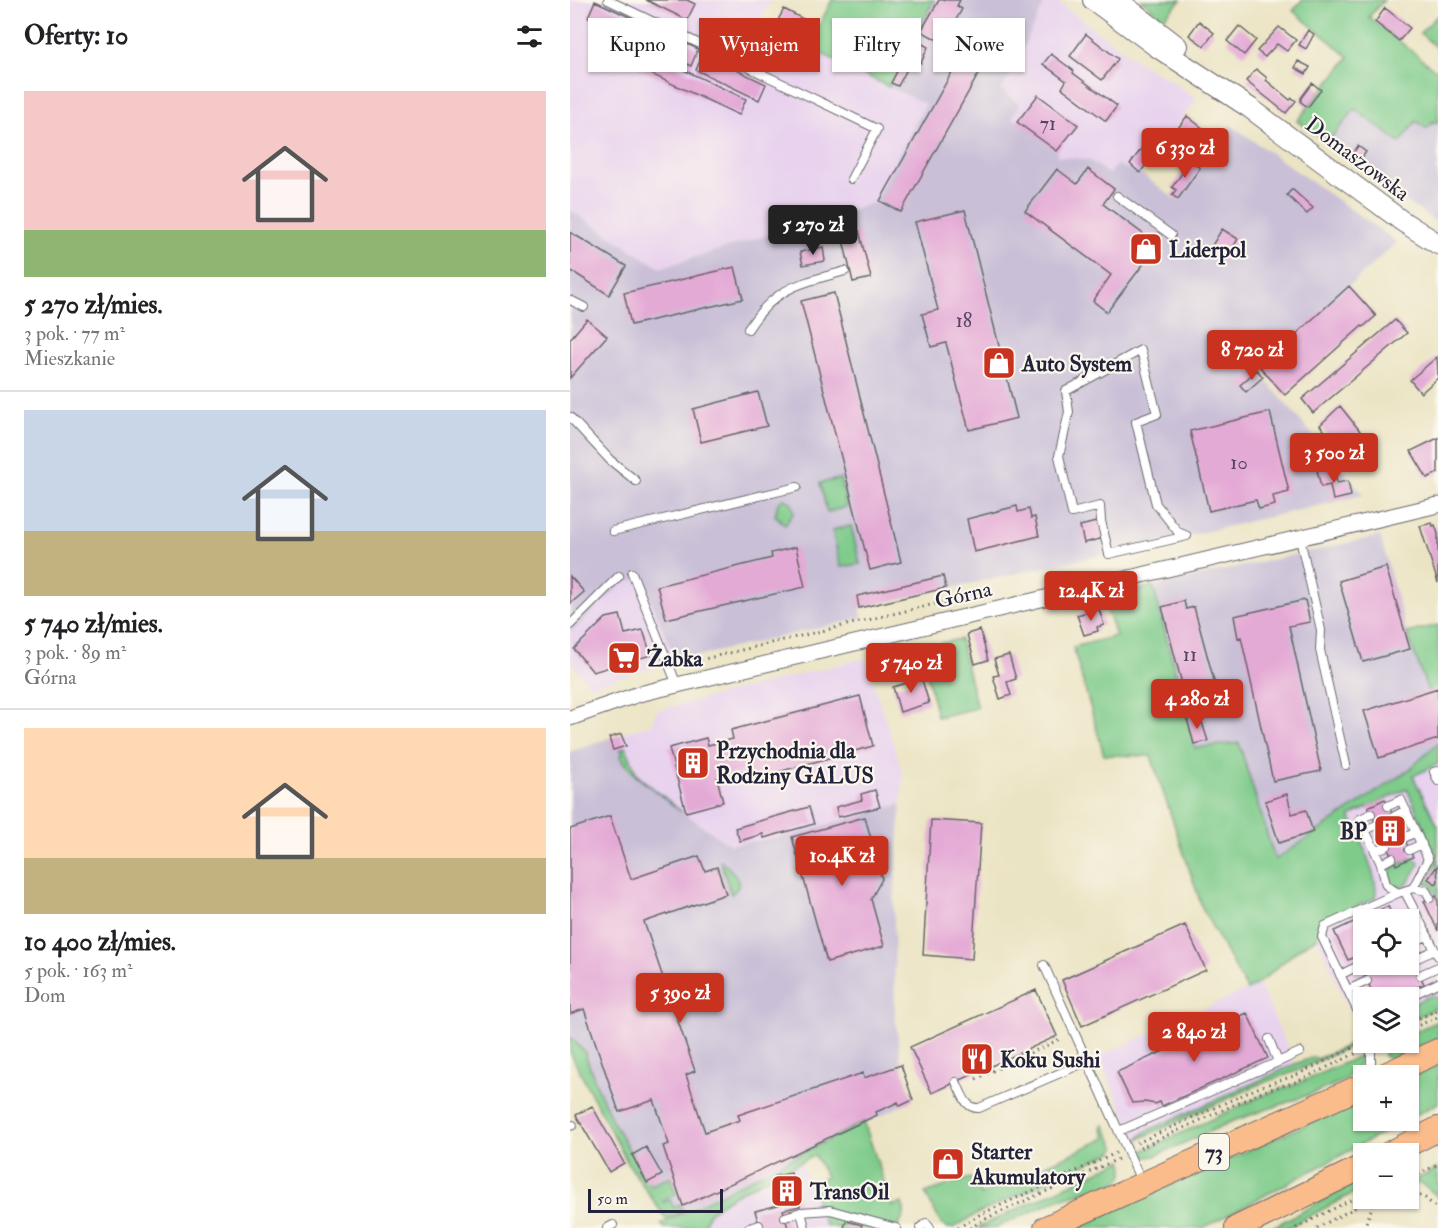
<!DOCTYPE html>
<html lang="pl">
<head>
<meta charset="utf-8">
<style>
  :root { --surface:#fff; --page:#f2f2f2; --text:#202124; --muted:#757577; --line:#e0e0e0; --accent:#c8321e }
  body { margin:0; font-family:"IM FELL Double Pica",serif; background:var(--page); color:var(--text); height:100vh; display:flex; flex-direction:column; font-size:22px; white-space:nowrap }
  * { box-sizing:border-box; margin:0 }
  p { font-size:20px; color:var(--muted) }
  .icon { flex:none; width:33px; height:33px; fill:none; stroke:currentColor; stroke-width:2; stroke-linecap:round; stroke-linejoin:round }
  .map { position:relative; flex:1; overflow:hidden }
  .side { display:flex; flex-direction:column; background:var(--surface); width:570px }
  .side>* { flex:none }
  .top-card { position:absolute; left:18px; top:18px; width:570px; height:54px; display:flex; gap:12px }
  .controls { position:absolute; left:783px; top:909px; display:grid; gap:12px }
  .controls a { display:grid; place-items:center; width:66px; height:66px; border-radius:0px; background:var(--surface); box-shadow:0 2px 4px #0004; font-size:30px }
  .scale { position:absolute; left:18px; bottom:15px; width:135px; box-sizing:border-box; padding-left:6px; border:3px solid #22223b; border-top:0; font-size:16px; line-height:21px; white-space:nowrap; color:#22223b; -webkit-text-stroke:4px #fbf7ec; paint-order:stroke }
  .price { position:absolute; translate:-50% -51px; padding:0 14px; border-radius:6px; background:var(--accent); color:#fff; font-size:20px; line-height:39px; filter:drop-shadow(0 2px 3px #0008) }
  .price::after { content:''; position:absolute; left:50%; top:36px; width:18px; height:14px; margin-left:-9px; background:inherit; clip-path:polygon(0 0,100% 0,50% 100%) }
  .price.current { background:#222; color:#fff }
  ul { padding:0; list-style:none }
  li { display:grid; align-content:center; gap:12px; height:318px; padding:0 24px }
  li+li { border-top:2px solid var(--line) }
  li span { display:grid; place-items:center; height:186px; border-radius:0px; color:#555 }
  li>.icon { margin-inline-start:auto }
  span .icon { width:108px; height:108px; fill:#fffc; stroke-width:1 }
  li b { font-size:26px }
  h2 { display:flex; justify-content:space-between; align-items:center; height:72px; padding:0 24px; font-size:26px }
  .tag { padding:0 21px; border-radius:0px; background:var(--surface); box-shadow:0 2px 4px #0004; font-size:21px; line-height:54px }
  .tag.current { background:var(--accent); color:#fff }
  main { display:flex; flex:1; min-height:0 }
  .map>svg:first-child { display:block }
</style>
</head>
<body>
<main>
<section class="side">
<h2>Oferty: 10<svg class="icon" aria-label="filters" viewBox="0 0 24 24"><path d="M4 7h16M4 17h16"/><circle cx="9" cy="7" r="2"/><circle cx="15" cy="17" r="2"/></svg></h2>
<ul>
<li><span style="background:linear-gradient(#f6c9c9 75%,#8fb573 0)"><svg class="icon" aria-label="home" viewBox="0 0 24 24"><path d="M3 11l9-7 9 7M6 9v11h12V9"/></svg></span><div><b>5 270 zł/mies.</b><p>3 pok. · 77 m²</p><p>Mieszkanie</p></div></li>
<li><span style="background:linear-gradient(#c9d6e8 65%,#c2b280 0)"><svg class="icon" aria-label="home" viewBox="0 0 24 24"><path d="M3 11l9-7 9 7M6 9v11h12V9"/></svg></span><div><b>5 740 zł/mies.</b><p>3 pok. · 89 m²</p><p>Górna</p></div></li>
<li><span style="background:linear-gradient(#ffd9b3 70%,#c2b280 0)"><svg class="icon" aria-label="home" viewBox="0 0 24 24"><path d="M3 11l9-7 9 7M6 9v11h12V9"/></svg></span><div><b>10 400 zł/mies.</b><p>5 pok. · 163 m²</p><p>Dom</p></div></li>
</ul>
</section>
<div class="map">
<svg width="868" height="1228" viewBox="0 0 868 1228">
  <rect width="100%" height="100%" fill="#fbf7ec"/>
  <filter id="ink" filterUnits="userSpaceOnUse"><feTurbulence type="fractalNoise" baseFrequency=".0167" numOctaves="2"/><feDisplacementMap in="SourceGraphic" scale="12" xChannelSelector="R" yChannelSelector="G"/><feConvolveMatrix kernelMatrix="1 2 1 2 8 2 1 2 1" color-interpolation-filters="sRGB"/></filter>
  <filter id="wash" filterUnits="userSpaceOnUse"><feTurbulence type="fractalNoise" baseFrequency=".008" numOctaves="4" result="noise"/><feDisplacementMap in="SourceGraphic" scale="24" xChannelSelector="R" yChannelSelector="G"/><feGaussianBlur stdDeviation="1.35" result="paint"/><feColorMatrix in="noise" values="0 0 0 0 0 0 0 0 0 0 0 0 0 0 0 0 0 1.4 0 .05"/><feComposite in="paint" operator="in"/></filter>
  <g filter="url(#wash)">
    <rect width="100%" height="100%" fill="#ebe4c4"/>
    <path fill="#e8d2ee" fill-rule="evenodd" d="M0,0h201l-12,24 168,80 -54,99 -213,65 -90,-58z
      M476,0h9l95,70 20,10 27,19 -57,74 -24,-8 -7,9 -20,-14 -33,-4 1,-5 -46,-34 -10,-27 8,-12z
      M72,578l34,83 -85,25 -21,-24v-29l53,-50z
      M295,658l38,116 -2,30 -114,32 -57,9 -48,-33 -45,-37 -16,-41 31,-10 4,-13z
      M868,764v62l-25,-50z
      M837,788l30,70 -12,23 6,5 5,10 -12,5 14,29v67l-9,-1 -20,10 -1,-8h-44v40l-2,1 -45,-101 1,-7 2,-6 6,-4 48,-23 3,-6 -9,-35 -18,-41zM794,920h44v44h-44z
      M689,984l36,80 -150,68 -8,8 -39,-83z
      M231,1162l24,63 14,3h-135l5,-15 33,-22z"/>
    <path fill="#c9bfd7" d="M364,0h112l-37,78 -8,12 19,15 -8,12 45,34v5l32,4 20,14 7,-9 24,8 36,27 55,-75 166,117 -140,128 107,125 -177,41 -327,72 2,10 -186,43 -34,-83 -19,5 -53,50v-423l90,58 213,-65 53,-99 -37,-17z
      M785,109l45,34 16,-22 18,-1 4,4v43l-2,4 2,2v50l-24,-16 -87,-64z
      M810,536l27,97 31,85v25l-28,26 -135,92 -36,-118 -44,6 -42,-163z
      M51,734l16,41 45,37 48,33 57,-9 114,-32 -7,98 1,113 6,50 12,35 -247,119 -37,-54 -59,-113v-300z"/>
    <path fill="#7ecb8a" stroke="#507662" stroke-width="1.5" d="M262,0h102l-45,87 -81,-40z
      M571,0h40l-17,18z
      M732,0h82l-15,17 69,55v52l-5,-3 -6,8 -11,-8 -16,22 -45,-34 -28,34 -30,-22 52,-64 -56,-46z
      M868,15v34l-18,-16z
      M270,479l7,28 -20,5 -7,-29z
      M214,499l7,3 3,10 -9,13 -10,-10 3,-12z
      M281,526l9,38 -19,3 -9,-37z
      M583,586l42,162 44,-5 36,117 135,-91 28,-26v21l-25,12 25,50v74l-7,-14 -6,-4 12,-24 -30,-69 -57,27c8,17 31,66 25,82l-49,23 -6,4 -3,13c-27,12 -43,38 -70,52l-44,-80 -52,-154 -47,-1 -31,-108 43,-11 -12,-36z
      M868,625v93l-31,-85z
      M390,639l17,69 -40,9 -16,-69z
      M56,747l11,28 45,37 -46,-36 -16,-19 3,-4 -3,-3z
      M843,857l5,4 1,4 -11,18 -8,5c-11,-3 -12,-10 -9,-20z
      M150,860c10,9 29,23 11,34z
      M859,996l9,1v10l-29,14v-15z
      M868,1021v17l-47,21 -7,-3v-11l5,-2 19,-1 1,-8z
      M0,1037l14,14 12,33 16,36 36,63 3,2 19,-8 6,17 -13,6 1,2 6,-2 4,8 5,-4 4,7 -17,8 -37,-54 -41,-77 -18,-36z
      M792,1039v2l-68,31 -34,12 -123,56 8,-8 150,-68 19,-7 3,2z
      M792,1055l-6,14 -13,12 -26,11 -84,29 -78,35 -8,1 -9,-4 128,-59 31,-10z
      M868,1065v38l-29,16v-40z
      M793,1099l1,21 42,1 -203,107h-128z
      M294,1122l28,84 10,-3c5,11 1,16 -6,25h-57l-14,-3 -15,-41 16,-7 -11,-22c-22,12 -96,43 -107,60 -2,3 -3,9 -4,13h-40l-3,-4z
      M534,1125l12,23 -4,4 -133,61 -26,15h-5l-7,-5 -16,-30 45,-15 4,2 7,15 125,-57 -4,-10z
      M552,1160c4,10 2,19 -8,24l-55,15 -64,29h-18z
      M868,1168v29l-14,-12 -13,-3z
      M793,1179v9l-76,40h-16z"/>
    <g id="blocks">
      <path fill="#e4aad6" d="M76,0h41l8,4 -8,16z
        M369,0h21l-3,6 5,3 -19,34 -22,-12z
        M25,1l103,48 -7,17 -103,-49z
        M815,8l25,20 -11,13 -24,-19z
        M214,9l23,12 -9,17 -23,-12z
        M629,21l15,12 -10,13 -15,-11z
        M669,26l17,14 -12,15 -17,-14z
        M709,27l17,13 -9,11 -10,-7 -12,13 -8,-6z
        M406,29l21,12 -96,171 -21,-11z
        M738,30l6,4 -8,15 -7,-4z
        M516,34l32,25 -16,21 -32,-24z
        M344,39l14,8 -7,16 -8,-5 -15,28 -7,-3z
        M73,51l103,48 -7,16 -103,-48z
        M133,54l63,30 -7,16 -63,-30z
        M481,54l23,17 -1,2 44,33 -11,15 -44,-33 4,-7 -23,-17z
        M728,61l12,6 -4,7 -11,-6z
        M686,69l11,9 -1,2 24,20 2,-2 4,3 -10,12 -40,-32z
        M742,83l9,7 -13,17 -7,-5v-4z
        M468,95l40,30 -21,26 -40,-29z
        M617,116l23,18 -15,19 -9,-6 -2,4 -6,-5 3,-3 -9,-7z
        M788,146l8,6 -8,11 -8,-6z
        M572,148l10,9 -12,16 -10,-9z
        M621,161l9,7 -22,31 -6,-4 4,-5 -4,-3z
        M487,169l20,15 11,-15 26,20 -11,15 59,44 -9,13 -5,-3 -41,54 -14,-11 18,-26 -86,-64z
        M722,189l21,19 -6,6 -20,-19z
        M395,210l52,208 -48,12 -23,-87 -15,4 -9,-33 16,-4 -23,-88z
        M270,214l3,13 -21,7 -4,-14z
        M652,229l16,10 -14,23 -16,-10z
        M289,231l12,47 -18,4 -11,-46z
        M0,232l56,34 -17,29 -39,-25z
        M253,247l2,14 -22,4 -3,-13z
        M165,267l8,32 -112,26 -7,-32z
        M779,286l27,30 -13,11 -1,-1 -77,69 -25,-28z
        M264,293l67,269 -31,8 -69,-269z
        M17,319l20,17 -37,42v-39z
        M825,320l12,13 -94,80 -11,-14z
        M867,357l1,21 -17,15 -11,-13z
        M687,370l6,7 -17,15 -6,-7z
        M188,392l9,34 -66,16 -8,-33z
        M770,406l20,25 -22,18 -18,-24z
        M700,412l19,80 -16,4 2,9 -16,4 -3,-9 -47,11 -19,-80z
        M868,438v35l-11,5 -16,-27z
        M763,467l4,16 11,-2 3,15 -18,4 -3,-15 -9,2 -4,-17z
        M447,506l1,6 11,-3 2,9 4,-1 4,19 -65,16 -7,-33z
        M530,521l4,17 -20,5 -4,-17z
        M862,523l1,3 2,-1 3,9v49l-18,-57z
        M226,547l9,40 -139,32 -9,-33 115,-28 -1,-5z
        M816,567l24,82 -47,13 -24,-81z
        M0,576l14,16 -14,12z
        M373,576l3,12 -87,20 -2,-12z
        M735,600l5,22 -21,4 32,145 -48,10 -32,-144 -3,1 -4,-22z
        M614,601l2,8 8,-2 25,92 -31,8 -26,-100z
        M529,609l5,16 -7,2 1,4 -14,4 -7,-20z
        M50,615l5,19 18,-4 8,25 -58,17 -19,-23 32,-31z
        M410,630l8,30 -13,4 -8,-30z
        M439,655l7,24 -9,3 4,13 -11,4 -7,-23 6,-1 -5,-16z
        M350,673l9,30 -29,9 -7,-25 17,-5 -2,-5z
        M868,688v51l-59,19 -15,-47z
        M290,696l13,50 -128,35 -3,-9 -25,6 6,24 -37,10 -17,-64 37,-10 2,7 25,-6 -2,-9z
        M630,716l8,25 -14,3 -7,-25z
        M51,734l5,12 -13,4 -4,-12z
        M305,790l5,17 -42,10 -2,-10 26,-7 -1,-6z
        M717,794l5,20 14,-4 7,22 -34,11 -14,-42z
        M815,799l28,58 -17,8 -28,-58z
        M239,807l5,17 -50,14 -1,-4 -23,7 -5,-13z
        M40,816l21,63 68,-23 6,15 12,-4 9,27 -82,28 51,149 -9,4 19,57 35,-12 -2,-5 125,-42 1,5 37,-13 12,35 -13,6 -2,-4 -8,4 -14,6 1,3 -194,91 -20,-60 6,-2 -15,-44 -35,12 -35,-103 -14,5v-185z
        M295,817l17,62 -11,20 13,47 -57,16 -35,-125z
        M361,820l50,3 -9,136 -49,-4z
        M867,866l1,15 -2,3 -8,-5z
        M866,896l2,4v31l-14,-30z
        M818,906l6,14h-30v44h44v-14l16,34 -30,14h-19l-19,-41 -8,3 -14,-29z
        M615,925l21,45 -124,56 -20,-46z
        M466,990l21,46 -125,57 -22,-46z
        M677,1013l21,45 -106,48 -2,-4 -5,2 -10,-2 -13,1 -15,-31z
        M22,1106l32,57 -15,9 -33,-57z
        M76,1147l16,28 -15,8 -15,-28z
        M379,1154l6,18 -8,2 -6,-18z
        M221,1173l9,33 -17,4 5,18h-28l-5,-17 27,-7 -7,-28z
        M276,1221l16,4 -1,3h-17z"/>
    </g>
  </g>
  <g filter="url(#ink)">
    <use href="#blocks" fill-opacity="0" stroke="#68666b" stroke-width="1.5"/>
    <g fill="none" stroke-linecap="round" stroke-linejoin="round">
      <g stroke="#68666b" stroke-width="10">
        <path id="service" d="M38,0l269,129 -26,50
          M547,196l54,39
          M0,300l14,7
          M178,329c28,-43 51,-45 97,-58
          M571,350l16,64 -21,8 20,82 22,28 9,4 -78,18 -8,-33 -1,-15 -28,7 -13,-57 10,-44 -3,-21z
          M0,417l40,43 26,21
          M43,531l184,-44
          M730,539l21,91 -1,20 26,115
          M62,573l45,112
          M0,625l49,-49
          M868,771l-4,1 4,9
          M818,806l13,-6 27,59 -15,29
          M801,814l-11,5 21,45 5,21 12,8
          M823,817l13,-7
          M795,830l12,-5
          M834,838l12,-6
          M839,850l13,-6
          M805,851l12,-5
          M811,864l11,-6
          M835,892l33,64
          M838,944l19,-8
          M843,960l22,-10
          M474,965l98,218
          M770,975l20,-10
          M850,975l18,-8
          M778,990l19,-9
          M799,998l5,-3
          M836,998l32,-15
          M794,1024l-42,-87 3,-11 73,-33 15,-5 13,3 4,7
          M708,1062l22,-10
          M798,1076l3,-8v-26
          M386,1082c6,11 9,27 23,26l109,-47
          M0,1126l3,-1
          M549,1131l159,-69 -9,-23
          M231,1212l4,16
          M215,1217l16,-5 29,-2 66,18
          M37,1228l6,-3
          M179,1228l10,-3
          M350,1228l6,-5 4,5"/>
      </g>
      <g stroke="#68666b" stroke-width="17">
        <path id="minor" d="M0,718l69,-24 799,-189"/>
      </g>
      <g stroke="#68666b" stroke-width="22">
        <path id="tertiary" d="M523,0l64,47 93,61 152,113 36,23
          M547,0l60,46"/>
      </g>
      <g stroke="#68666b" stroke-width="26">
        <path id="primary" d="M813,1076l55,-25
          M819,1154l49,-25
          M476,1228l318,-143
          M667,1228l127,-62"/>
      </g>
      <path stroke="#68666b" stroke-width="3" stroke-dasharray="1.5 4.5" stroke-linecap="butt" d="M113,664l260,-62 3,4
        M838,1023l30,-13
        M838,1030l30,-13
        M406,1079l86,-41
        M567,1143l125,-57 32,-10 65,-31
        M570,1148l124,-57 32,-9 63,-30
        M838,1180l30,-16
        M838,1191l17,7 13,11
        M388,1228l21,-13 137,-62
        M400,1228l19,-11 129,-58
        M726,1228l68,-35
        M747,1228l56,-30
        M794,1228l9,-23 8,-7"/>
      <use href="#service" stroke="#fff" stroke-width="8"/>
      <use href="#minor" stroke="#fff" stroke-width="15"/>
      <use href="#tertiary" stroke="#fff" stroke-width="20"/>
      <use href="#primary" stroke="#fabc8b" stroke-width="24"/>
    </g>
  </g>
  <defs>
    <g id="shop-square" transform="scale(1.725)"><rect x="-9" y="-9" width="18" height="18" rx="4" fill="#c8321e" stroke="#fbf7ec"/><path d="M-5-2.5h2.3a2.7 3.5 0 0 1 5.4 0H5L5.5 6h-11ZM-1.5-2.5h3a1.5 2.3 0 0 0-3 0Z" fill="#fff"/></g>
    <g id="supermarket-square" transform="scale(1.725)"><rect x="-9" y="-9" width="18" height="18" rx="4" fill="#c8321e" stroke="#fbf7ec"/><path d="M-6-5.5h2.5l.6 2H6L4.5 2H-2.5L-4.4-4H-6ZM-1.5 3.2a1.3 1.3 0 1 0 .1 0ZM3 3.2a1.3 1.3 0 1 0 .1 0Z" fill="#fff"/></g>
    <g id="building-square" transform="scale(1.725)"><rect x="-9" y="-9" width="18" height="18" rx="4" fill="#c8321e" stroke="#fbf7ec"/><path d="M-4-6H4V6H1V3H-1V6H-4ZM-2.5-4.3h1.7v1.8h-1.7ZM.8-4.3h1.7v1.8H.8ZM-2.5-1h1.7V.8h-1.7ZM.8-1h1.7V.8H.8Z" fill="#fff"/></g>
    <g id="restaurant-square" transform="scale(1.725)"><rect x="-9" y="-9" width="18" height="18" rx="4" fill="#c8321e" stroke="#fbf7ec"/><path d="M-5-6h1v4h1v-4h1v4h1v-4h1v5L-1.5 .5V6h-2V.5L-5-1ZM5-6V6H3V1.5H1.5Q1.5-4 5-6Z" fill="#fff"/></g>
  </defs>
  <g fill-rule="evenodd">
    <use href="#shop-square" x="576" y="249"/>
    <use href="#shop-square" x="429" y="363"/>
    <use href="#supermarket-square" x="54" y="658"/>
    <use href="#building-square" x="123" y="763"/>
    <use href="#building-square" x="820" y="831"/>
    <use href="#restaurant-square" x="407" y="1059"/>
    <use href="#shop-square" x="378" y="1164"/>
    <use href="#building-square" x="217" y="1191"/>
  </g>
  <g text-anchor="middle" stroke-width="4.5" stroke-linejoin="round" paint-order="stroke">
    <g font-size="20" fill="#524462">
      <text x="478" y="130">71</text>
      <text x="394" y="327">18</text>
      <text x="669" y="469">10</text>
      <text x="620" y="661">11</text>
    </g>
    <rect fill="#fbf7ec" stroke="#636270" stroke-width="1.5" x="629" y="1134" width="30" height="36" rx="4.5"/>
    <g font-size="21" font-weight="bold" fill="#22223b">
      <text x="644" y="1159">73</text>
    </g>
    <g font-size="22" fill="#22223b" stroke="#fbf7ec">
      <text transform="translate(788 158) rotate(37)" y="8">Domaszowska</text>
      <text transform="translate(393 594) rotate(-13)" y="8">Górna</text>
    </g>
    <g font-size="22" font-weight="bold" fill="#22223b" stroke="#fbf7ec" text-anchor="start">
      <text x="599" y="257">Liderpol</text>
      <text x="452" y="371">Auto System</text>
      <text x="77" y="666">Żabka</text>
      <text x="146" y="758">Przychodnia dla<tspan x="146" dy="25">Rodziny GALUS</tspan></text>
      <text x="797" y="839" text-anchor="end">BP</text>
      <text x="430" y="1067">Koku Sushi</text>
      <text x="401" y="1159">Starter<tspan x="401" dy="25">Akumulatory</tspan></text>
      <text x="240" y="1199">TransOil</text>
    </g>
  </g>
</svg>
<div class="controls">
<a><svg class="icon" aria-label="locate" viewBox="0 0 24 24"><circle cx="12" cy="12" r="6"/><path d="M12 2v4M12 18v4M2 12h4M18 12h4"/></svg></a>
<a><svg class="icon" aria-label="layers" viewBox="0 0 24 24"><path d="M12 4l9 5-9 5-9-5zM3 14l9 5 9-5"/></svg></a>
<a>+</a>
<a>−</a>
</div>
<div class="scale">50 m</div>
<b class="price" style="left:615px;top:179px">6 330 zł</b>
<b class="price current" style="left:243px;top:256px">5 270 zł</b>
<b class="price" style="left:682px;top:381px">8 720 zł</b>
<b class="price" style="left:764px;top:484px">3 500 zł</b>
<b class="price" style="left:521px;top:622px">12.4K zł</b>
<b class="price" style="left:341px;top:694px">5 740 zł</b>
<b class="price" style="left:627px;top:730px">4 280 zł</b>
<b class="price" style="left:272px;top:887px">10.4K zł</b>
<b class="price" style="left:110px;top:1024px">5 390 zł</b>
<b class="price" style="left:624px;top:1063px">2 840 zł</b>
<div class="top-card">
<a class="tag">Kupno</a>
<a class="tag current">Wynajem</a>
<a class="tag">Filtry</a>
<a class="tag">Nowe</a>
</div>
</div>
</main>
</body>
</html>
